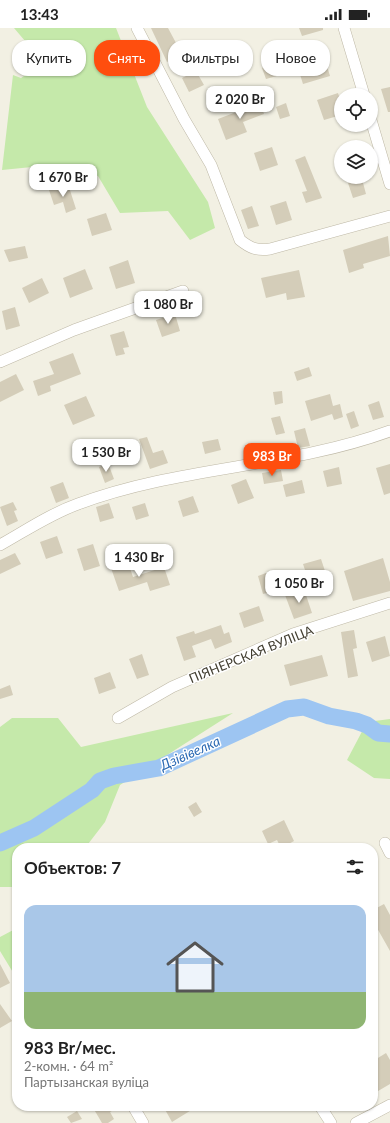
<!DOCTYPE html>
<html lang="ru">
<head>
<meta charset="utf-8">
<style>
  :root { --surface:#fff; --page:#f6f6f6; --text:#222; --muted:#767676; --accent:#ff4e0e }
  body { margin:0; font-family:Lato,sans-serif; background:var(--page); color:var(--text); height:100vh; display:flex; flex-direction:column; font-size:15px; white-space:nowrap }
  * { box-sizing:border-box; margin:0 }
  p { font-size:13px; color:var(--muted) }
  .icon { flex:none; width:22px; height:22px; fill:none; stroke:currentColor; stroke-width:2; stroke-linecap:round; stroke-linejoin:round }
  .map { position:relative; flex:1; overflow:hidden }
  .panel { position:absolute; left:12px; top:815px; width:366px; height:268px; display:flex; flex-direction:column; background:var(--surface); border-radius:16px; box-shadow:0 1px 3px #0004 }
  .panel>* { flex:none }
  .hud { position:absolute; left:12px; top:12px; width:366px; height:36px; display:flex; gap:8px }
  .fabs { position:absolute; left:334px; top:60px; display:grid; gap:8px }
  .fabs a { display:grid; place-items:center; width:44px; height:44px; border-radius:50%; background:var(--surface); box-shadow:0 1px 3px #0004; font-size:20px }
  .price { position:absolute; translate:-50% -34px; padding:0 9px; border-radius:8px; background:#fff; color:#222; font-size:13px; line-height:26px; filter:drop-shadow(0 1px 2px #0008) }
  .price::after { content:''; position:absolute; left:50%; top:24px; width:12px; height:9px; margin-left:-6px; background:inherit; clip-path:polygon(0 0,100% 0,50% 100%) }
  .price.current { background:var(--accent); color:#fff }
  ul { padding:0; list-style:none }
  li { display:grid; align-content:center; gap:8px; height:212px; padding:0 12px }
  li span { display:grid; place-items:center; height:124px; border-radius:12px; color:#555 }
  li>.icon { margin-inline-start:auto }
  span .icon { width:72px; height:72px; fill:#fffc; stroke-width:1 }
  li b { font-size:17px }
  h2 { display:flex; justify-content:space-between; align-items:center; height:48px; padding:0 12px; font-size:17px }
  .tag { padding:0 14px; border-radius:16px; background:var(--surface); box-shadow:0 1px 3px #0004; font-size:14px; line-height:36px }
  .tag.current { background:var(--accent); color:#fff }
  .status { display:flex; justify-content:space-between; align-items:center; height:28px; padding:0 20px; background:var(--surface); direction:ltr }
  .status svg { height:11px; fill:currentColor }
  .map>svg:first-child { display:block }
</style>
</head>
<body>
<div class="status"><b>13:43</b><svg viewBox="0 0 49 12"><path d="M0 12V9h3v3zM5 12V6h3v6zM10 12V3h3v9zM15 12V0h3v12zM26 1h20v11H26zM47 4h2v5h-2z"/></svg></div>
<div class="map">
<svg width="390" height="1095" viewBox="0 0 390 1095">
  <rect width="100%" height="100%" fill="#f2f0e3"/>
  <path fill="#c5e9aa" d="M14,0h102l31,79 61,95 7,26 -25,12 -22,-29 -48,2 -22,-37 -46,-11 -50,5 11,-95 8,3 15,-10 -5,-20z
    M233,685l-113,72 -15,37 -20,26h-68v39h-17v-160l12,-9h46l23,29z
    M390,691v60l-16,-1 -27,-18 20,-38z
    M17,900v51l-17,-28v-14z"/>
  <path fill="#9dc5f2" d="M282,675h18l4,4 -1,4c-10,2 -19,4 -29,-1l2,-5z"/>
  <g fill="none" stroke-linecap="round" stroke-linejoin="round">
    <path stroke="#9dc5f2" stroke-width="17" d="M0,815l34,-15 58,-38 8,-9 14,-5 45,-8 128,-59 17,-2 25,9 27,5 11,4 11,8 12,1"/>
  </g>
  <path fill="#d4cdb9" d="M151,0h17l14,26 -15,8z
    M299,0h24v2l-21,6z
    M242,18l6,21 -12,4 -6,-22z
    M324,28l6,20 -27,8 -6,-19z
    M273,36l4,12 -11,3 -4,-11z
    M196,43l8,14 -15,7 -7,-14z
    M390,59v25h-2l-7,-23z
    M338,65l3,10v12l-17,5 -7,-20z
    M259,71l5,15 -21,8 4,10 -21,8 -8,-21 34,-13 -2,-4z
    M286,75l4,13 -10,3 -4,-12z
    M272,119l6,18 -18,6 -6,-18z
    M305,128l17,42 -16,5 -4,-11 5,-1 -12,-31z
    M362,151l4,15 -13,4 -5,-15z
    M68,156l8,25 -10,4 -3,-11 -9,3 -5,-15z
    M286,173l6,19 -16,5 -6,-19z
    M252,178l7,20 -11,3 -7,-19z
    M106,185l6,17 -20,6 -5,-17z
    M388,208l2,20 -27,8 1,4 -15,5 -6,-23z
    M25,218l3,12 -19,4 -5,-12z
    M128,232l7,23 -19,6 -7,-22z
    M85,241l8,20 -23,9 -7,-20z
    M299,242l6,27 -18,3 -1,-7 -20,5 -5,-20z
    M42,250l7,15 -20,10 -7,-15z
    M15,279l5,19 -14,4 -4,-19z
    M175,286l5,17 -18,6 -6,-17z
    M124,303l5,16 -6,1 2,6 -9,2 -6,-21z
    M73,325l8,21 -31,12 1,5 -13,5 -5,-15 21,-7 -5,-12z
    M309,339l3,9 -15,5 -3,-9z
    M16,346l8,16 -24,12v-20z
    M282,363l1,12 -8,2 -2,-13z
    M330,366l3,12 7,-2 3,13 -9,3 -2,-6 -21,7 -6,-20z
    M86,368l9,20 -22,9 -9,-20z
    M379,373l5,16 -11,3 -5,-15z
    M354,383l5,15 -8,3 -5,-15z
    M280,388l5,17 -9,2 -5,-17z
    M305,400l5,18 -12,2 -4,-17z
    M147,409l6,16 10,-3 5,13 -18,6 -11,-30z
    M218,411l3,11 -16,4 -3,-12z
    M108,435l6,16 -9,4 -6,-16z
    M390,436v29l-6,2 -8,-27z
    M339,439l3,17 -15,3 -4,-16z
    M281,442l2,11 -19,3 -2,-11z
    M246,451l8,19 -16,6 -7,-19z
    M302,452l3,13 -19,4 -3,-12z
    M63,454l6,16 -13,5 -6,-16z
    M193,468l6,16 -16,5 -5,-16z
    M13,474l4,8 -3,1 4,10 -11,5 -7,-19z
    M109,475l5,15 -14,4 -4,-15z
    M145,475l4,13 -13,4 -4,-13z
    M57,508l6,17 -17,6 -6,-17z
    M93,516l7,22 -16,5 -7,-22z
    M15,525l6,11 -21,10v-14z
    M383,530l7,24v9l-37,10 -9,-30z
    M321,531l6,18 -18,5 -6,-18z
    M128,534l5,15 31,-10 6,18 -20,6 -3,-9 -28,9 -8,-23z
    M266,545l5,19 -8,2 -5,-18z
    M304,561l8,24 -18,6 -9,-24z
    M259,578l5,15 -20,7 -5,-15z
    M221,597l3,9 5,-2 3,10 -17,7 -4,-10 -19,7 4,11 -12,4 -8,-24 18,-6 1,3z
    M354,602l3,18 -4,1 5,27 -10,2 -7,-46z
    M385,608l5,20 -18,6 -6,-20z
    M142,626l7,21 -12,4 -8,-20z
    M322,627l6,21 -38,10 -6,-21z
    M110,644l6,16 -17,6 -5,-16z
    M10,657l3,10 -13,4v-10z
    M196,774l6,10 -8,5 -6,-10z
    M284,792l10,21 -13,7 -4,-8 -9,4 -6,-13z
    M384,876l6,11v36l-13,-23h-4v-18z
    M0,936l10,19 -10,5z
    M0,976l12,17 -12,7z
    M386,1025l4,7v24l-17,10v-33z
    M92,1078h29l-11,6 4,7 -6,4h-6z
    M163,1078h35l-26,16z
    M77,1083l5,8 -11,4 -4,-6z"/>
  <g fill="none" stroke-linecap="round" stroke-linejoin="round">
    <g stroke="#beb8a6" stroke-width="12">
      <path id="minor" d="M137,0l47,91 27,46 29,75c10,8 17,11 30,9l120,-33
        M344,0l20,67
        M371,92l19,64
        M0,334l74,-32 109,-39
        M0,517c25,-14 50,-31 78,-41 101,-38 211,-36 312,-73
        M118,690l54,-31 121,-53 97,-31
        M385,815l5,10
        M133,1078l10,17
        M320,1078l11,17
        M356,1095l34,-18"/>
    </g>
    <use href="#minor" stroke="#fff" stroke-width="11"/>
  </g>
  <g text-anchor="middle" stroke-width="3" stroke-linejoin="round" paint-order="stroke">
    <g font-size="13" fill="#444033" stroke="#fff">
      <text transform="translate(251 626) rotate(-22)" y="5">ПІЯНЕРСКАЯ ВУЛІЦА</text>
    </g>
    <g font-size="14" font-style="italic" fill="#2a69b3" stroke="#fff">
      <text transform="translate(190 725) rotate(-24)" y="5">Дзівівелка</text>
    </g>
  </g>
</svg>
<div class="fabs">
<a><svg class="icon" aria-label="locate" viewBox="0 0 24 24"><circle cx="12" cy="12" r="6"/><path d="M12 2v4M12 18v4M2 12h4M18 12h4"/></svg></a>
<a><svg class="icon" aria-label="layers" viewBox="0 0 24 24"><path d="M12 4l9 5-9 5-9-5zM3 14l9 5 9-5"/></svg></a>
</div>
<b class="price" style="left:240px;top:92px">2 020 Br</b>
<b class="price" style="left:63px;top:170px">1 670 Br</b>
<b class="price" style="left:168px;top:297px">1 080 Br</b>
<b class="price" style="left:106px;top:445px">1 530 Br</b>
<b class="price current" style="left:272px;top:449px">983 Br</b>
<b class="price" style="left:139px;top:550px">1 430 Br</b>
<b class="price" style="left:299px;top:576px">1 050 Br</b>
<div class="hud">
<a class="tag">Купить</a>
<a class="tag current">Снять</a>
<a class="tag">Фильтры</a>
<a class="tag">Новое</a>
</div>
<section class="panel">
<h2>Объектов: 7<svg class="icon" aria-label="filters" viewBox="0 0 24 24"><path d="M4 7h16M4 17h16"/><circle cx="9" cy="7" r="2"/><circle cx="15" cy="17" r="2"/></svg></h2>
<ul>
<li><span style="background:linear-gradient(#a9c7e8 70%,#8fb573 0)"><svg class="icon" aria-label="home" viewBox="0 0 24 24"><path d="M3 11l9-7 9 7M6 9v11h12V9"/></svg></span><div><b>983 Br/мес.</b><p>2-комн. · 64 m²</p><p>Партызанская вуліца</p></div></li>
</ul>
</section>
</div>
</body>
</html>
